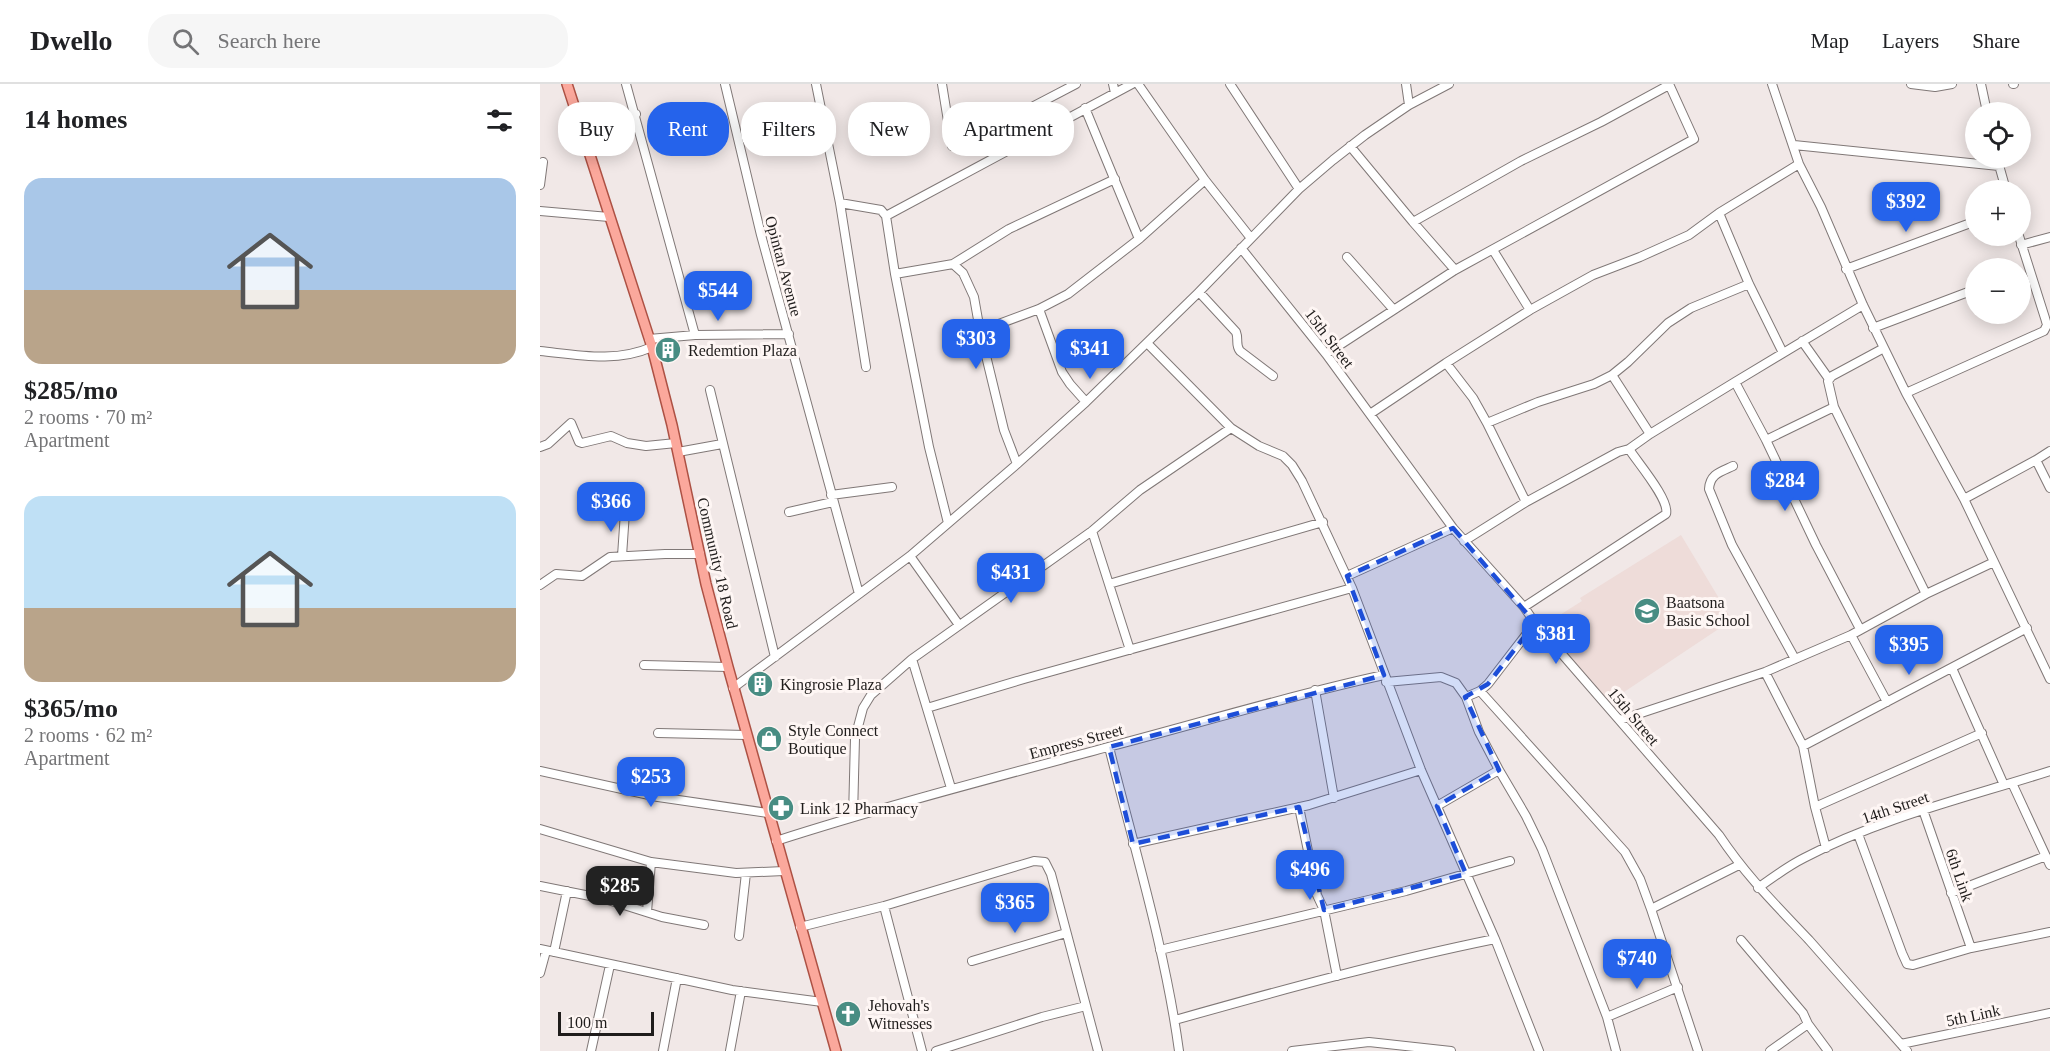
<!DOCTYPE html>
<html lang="en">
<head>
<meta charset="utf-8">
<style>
  :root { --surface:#fff; --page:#f6f6f6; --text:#202124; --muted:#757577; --line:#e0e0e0; --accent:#2563eb }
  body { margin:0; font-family:"Times New Roman",serif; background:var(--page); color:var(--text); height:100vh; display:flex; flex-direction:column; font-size:22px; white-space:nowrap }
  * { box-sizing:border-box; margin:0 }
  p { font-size:20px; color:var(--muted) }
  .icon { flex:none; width:33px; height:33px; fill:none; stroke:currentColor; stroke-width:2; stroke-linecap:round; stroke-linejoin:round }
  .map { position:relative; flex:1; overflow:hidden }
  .drawer { display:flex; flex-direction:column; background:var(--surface); width:540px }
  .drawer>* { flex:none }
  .banner { position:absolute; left:18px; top:18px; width:570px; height:54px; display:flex; gap:12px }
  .tools { position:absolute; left:1425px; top:18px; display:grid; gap:12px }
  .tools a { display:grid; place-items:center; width:66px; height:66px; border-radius:50%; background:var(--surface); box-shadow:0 3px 15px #0003; font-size:30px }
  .scale { position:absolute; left:18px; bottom:15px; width:96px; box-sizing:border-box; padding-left:6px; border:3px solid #1f1c1b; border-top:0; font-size:16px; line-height:21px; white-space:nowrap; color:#1f1c1b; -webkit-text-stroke:4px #fef6f4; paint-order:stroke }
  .price { position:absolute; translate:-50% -51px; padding:0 14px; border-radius:12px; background:var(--accent); color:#fff; font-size:20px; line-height:39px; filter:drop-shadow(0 2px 3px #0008) }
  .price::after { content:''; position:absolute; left:50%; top:36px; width:18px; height:14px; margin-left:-9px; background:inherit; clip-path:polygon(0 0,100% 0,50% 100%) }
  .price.on { background:#222; color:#fff }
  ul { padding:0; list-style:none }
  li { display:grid; align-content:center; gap:12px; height:318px; padding:0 24px }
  li span { display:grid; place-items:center; height:186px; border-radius:18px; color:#555 }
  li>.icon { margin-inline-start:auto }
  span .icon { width:108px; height:108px; fill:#fffc; stroke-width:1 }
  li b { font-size:26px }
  h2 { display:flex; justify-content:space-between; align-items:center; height:72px; padding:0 24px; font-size:26px }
  .chip { padding:0 21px; border-radius:24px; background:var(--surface); box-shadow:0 3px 15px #0003; font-size:21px; line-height:54px }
  .chip.on { background:var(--accent); color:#fff }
  header { display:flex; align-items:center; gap:36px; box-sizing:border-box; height:84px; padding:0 30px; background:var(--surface); border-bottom:2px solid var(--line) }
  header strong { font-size:28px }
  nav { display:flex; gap:33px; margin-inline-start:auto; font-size:21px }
  .search { width:420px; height:54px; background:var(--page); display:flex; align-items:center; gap:15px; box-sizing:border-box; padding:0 21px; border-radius:24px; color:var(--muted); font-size:22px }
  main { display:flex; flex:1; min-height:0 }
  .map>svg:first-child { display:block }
</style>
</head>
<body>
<header>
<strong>Dwello</strong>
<div class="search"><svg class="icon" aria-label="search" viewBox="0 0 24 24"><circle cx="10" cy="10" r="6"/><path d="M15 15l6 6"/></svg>Search here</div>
<nav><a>Map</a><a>Layers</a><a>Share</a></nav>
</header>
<main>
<section class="drawer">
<h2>14 homes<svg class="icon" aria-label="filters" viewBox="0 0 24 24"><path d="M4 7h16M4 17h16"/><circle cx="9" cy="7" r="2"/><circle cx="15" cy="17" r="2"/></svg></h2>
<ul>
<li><span style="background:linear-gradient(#a9c7e8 60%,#b9a48a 0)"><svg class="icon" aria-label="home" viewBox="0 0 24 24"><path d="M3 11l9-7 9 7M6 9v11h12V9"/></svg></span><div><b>$285/mo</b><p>2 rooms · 70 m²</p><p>Apartment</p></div></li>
<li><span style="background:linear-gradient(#bfe0f5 60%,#b9a48a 0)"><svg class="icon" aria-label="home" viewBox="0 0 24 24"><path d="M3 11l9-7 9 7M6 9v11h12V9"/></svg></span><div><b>$365/mo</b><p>2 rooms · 62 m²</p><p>Apartment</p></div></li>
</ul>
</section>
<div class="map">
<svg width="1510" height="967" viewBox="0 0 1510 967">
  <rect width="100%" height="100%" fill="#f1e8e7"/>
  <path fill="#eedcd9" d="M1141,451l51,85 -126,84 -62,-79 38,-24 -2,-3z"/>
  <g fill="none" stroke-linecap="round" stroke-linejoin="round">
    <g stroke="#807877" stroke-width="10">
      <path id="minor" d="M86,0l69,251
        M185,0l36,151 98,359
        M276,0l24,119 26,164
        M402,0l10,62 15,-5 109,-57
        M573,0l2,9
        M598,0l67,96 45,57
        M690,0l69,105
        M866,0l3,21
        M1232,0l27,80 22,43 42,98 43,88 58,106 86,180
        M1371,0l24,3 17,-3
        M1441,0l6,28
        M1473,0h1
        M545,24l54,131
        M39,41l57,-11
        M1254,61l205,21
        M810,62l63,76 42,48
        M1457,74l9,32
        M0,101l3,-23
        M300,119l41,7 5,6 9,58 34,173 19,76
        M0,127l69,6
        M1179,129l30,71 34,69
        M346,132l246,-132
        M873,138l108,-61 80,-39 68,-37
        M1481,161l29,-8
        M701,164l85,106 127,174 71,79 11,16 184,212c28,42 57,70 90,105 33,37 65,74 98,111
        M953,166l37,60
        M807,173l46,52
        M413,180l10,9 11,24 6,34 24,99 13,34
        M1306,185l130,-48
        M355,190l58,-10 56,-35 106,-50
        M659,208l37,40c3,7 -1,13 4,19l33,25
        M499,225l23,63 8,12 16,18
        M1333,244l103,-39
        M440,247l59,-22 29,-15 71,-55 66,-59
        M109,255l46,-4 94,-1
        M1262,257l27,38
        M607,259l84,85 28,18 24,10 9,9 10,16 50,107 69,182 74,169 44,112
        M1344,264l-52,28 -4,5 6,26 92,187
        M0,267c38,4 76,12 112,-4
        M786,270l129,-84 239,-131 -25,-55
        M906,279l27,35 14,25 39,79
        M1072,291l38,59
        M1195,298l31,58 50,105 44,84
        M170,306l65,267
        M1366,309l138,-62 3,-6 -2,-7 -26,-82
        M830,330l76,-51 84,-53 63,-35 47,-18 49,-22 30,-22 80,-49
        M947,339l51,-21 56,-18 18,-9 16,-13 40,-39 23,-15 58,-24
        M1226,356l68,-33
        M0,363l8,-3 23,-21 8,19 3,1 29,-7 16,7 19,3 30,-3
        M138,368l44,-8
        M1496,376l14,28
        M1193,382c-13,6 -23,8 -24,23l23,56 63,114
        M291,411l61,-8
        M1424,415l72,-39 14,-9
        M249,428l44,-10
        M552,447l38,119
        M924,457l62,-39 92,-50 11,-3 21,-15 85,-52 128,-77
        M82,472l3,-44
        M370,472l49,69
        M807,492l106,-48
        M569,500l214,-62
        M0,501l16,-11 26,2 28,-19 55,-3h35
        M984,523l142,-93c4,-14 -28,-51 -37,-65
        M1311,551l36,67
        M372,575l39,129
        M104,581l84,2
        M1412,584l52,117
        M1225,588l38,74 12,61 11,41
        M846,598l55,-5 15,6 10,14 13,35 20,38 27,46 16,33 65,168 9,34
        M193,604l177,-132 107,-92 69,-62 113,-110 100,-103 34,-29 32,-25 44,-30 40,-21
        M775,606l19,108
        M940,607l145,161 15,27 11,30 47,142
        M926,613l14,-6 8,-7 47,-61
        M387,624l97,-29 328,-91
        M1080,636l145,-48 86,-37 75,-41 68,-32
        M118,649l88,2
        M1263,662l224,-118
        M569,663c25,101 56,201 70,304
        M0,687l118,26 110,16
        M1472,699l38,82
        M897,722l62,-36
        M759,723l18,88 7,15 13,66
        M1275,723l167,-74
        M1383,726l48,138
        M313,733l2,-79 8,-30 8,-13 41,-36 180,-128 48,-41 91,-62
        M0,745l111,33 85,11 48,-2
        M1318,750l44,119 5,11 6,1 58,-17 79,-16
        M236,757c109,-35 221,-64 332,-94 92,-24 183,-52 276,-72
        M593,760l176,-39 112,-35
        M0,802l65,13 57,18 42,8
        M1218,804c15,-11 30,-22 46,-30 76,-40 165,-61 246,-87
        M1411,809l95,-37
        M344,822l38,145
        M1111,825l88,-44
        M107,828l4,-50
        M260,843l84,-21 150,-45 11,1 6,12 47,177
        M199,852l7,-63
        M1201,856l62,73 5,11
        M0,865l192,41 90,12
        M620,866l246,-59 104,-30
        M14,868l13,-61
        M432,877l94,-28
        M0,889l6,-22
        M1067,933l71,-30
        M635,936c106,-30 212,-59 320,-81
        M1361,960l149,-31
        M51,967l19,-86
        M123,967l14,-73
        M190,967l11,-60
        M396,967l106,-34 44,-11
        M752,967l77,-9 82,9
        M1230,967l38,-27 20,27"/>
    </g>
    <g stroke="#ad5144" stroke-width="12">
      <path id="major" d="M27,0l85,263 20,78 34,159 22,83 108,384"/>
    </g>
    <use href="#minor" stroke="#fff" stroke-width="8"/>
    <use href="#major" stroke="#fba89c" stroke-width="9"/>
  </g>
  <path fill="#1d4ed8" fill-opacity="0.2" stroke="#1d4ed8" stroke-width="4.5" stroke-dasharray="12 8" stroke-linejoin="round" d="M913,444l82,95 -47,61 -23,13 34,73 -62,36 29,68 -142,36 -25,-103 -166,37 -24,-97 275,-72 -37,-99z"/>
  <defs>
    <g id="building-disc" transform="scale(1.35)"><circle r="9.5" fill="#488d83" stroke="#fef6f4"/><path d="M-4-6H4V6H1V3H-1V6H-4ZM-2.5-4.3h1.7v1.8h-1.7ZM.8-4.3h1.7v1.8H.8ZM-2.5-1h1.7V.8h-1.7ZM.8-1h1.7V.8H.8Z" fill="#fff"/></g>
    <g id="school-disc" transform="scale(1.35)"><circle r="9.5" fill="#488d83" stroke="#fef6f4"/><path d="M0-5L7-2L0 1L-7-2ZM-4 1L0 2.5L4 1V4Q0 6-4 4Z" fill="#fff"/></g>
    <g id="shop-disc" transform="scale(1.35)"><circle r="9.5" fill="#488d83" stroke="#fef6f4"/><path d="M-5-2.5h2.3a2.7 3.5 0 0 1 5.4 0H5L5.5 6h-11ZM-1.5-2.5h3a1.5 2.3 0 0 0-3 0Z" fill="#fff"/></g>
    <g id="pharmacy-disc" transform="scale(1.35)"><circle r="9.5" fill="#488d83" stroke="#fef6f4"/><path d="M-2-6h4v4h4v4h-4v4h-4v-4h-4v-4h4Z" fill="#fff"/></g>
    <g id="church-disc" transform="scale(1.35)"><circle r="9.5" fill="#488d83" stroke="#fef6f4"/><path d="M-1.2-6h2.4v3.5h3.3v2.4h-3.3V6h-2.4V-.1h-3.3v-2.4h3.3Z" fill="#fff"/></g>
  </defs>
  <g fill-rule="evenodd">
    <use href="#building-disc" x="128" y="266"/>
    <use href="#school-disc" x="1107" y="527"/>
    <use href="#building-disc" x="220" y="600"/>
    <use href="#shop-disc" x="229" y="655"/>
    <use href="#pharmacy-disc" x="241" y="724"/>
    <use href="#church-disc" x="308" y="930"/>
  </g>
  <g text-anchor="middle" stroke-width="6" stroke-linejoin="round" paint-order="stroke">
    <g font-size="16" fill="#1f1c1b" stroke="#fef6f4">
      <text transform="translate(244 182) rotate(75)" y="6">Opintan Avenue</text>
      <text transform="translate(790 254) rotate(53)" y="6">15th Street</text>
      <text transform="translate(178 479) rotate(77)" y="6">Community 18 Road</text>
      <text transform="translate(1094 632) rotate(50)" y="6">15th Street</text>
      <text transform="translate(536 657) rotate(-15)" y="6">Empress Street</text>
      <text transform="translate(1355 723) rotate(-19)" y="6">14th Street</text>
      <text transform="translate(1420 791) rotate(71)" y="6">6th Link</text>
      <text transform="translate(1433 931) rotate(-12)" y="6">5th Link</text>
    </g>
    <g font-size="16" fill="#1f1c1b" stroke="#fef6f4" text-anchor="start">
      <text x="148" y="272">Redemtion Plaza</text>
      <text x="1126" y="524">Baatsona<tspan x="1126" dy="18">Basic School</tspan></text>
      <text x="240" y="606">Kingrosie Plaza</text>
      <text x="248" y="652">Style Connect<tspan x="248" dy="18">Boutique</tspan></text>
      <text x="260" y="730">Link 12 Pharmacy</text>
      <text x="328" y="927">Jehovah's<tspan x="328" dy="18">Witnesses</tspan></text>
    </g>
  </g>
</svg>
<div class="tools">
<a><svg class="icon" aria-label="locate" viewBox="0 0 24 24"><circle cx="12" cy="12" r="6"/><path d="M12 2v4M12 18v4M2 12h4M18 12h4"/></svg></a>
<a>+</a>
<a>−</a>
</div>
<div class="scale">100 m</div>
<b class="price" style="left:1366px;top:149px">$392</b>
<b class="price" style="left:178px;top:238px">$544</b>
<b class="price" style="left:436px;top:286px">$303</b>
<b class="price" style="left:550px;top:296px">$341</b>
<b class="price" style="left:1245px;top:428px">$284</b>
<b class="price" style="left:71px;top:449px">$366</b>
<b class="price" style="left:471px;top:520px">$431</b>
<b class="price" style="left:1016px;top:581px">$381</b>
<b class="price" style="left:1369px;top:592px">$395</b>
<b class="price" style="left:111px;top:724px">$253</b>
<b class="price" style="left:770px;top:817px">$496</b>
<b class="price on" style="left:80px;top:833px">$285</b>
<b class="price" style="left:475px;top:850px">$365</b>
<b class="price" style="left:1097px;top:906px">$740</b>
<div class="banner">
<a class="chip">Buy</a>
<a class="chip on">Rent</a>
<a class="chip">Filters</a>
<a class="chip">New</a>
<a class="chip">Apartment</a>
</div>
</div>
</main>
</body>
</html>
